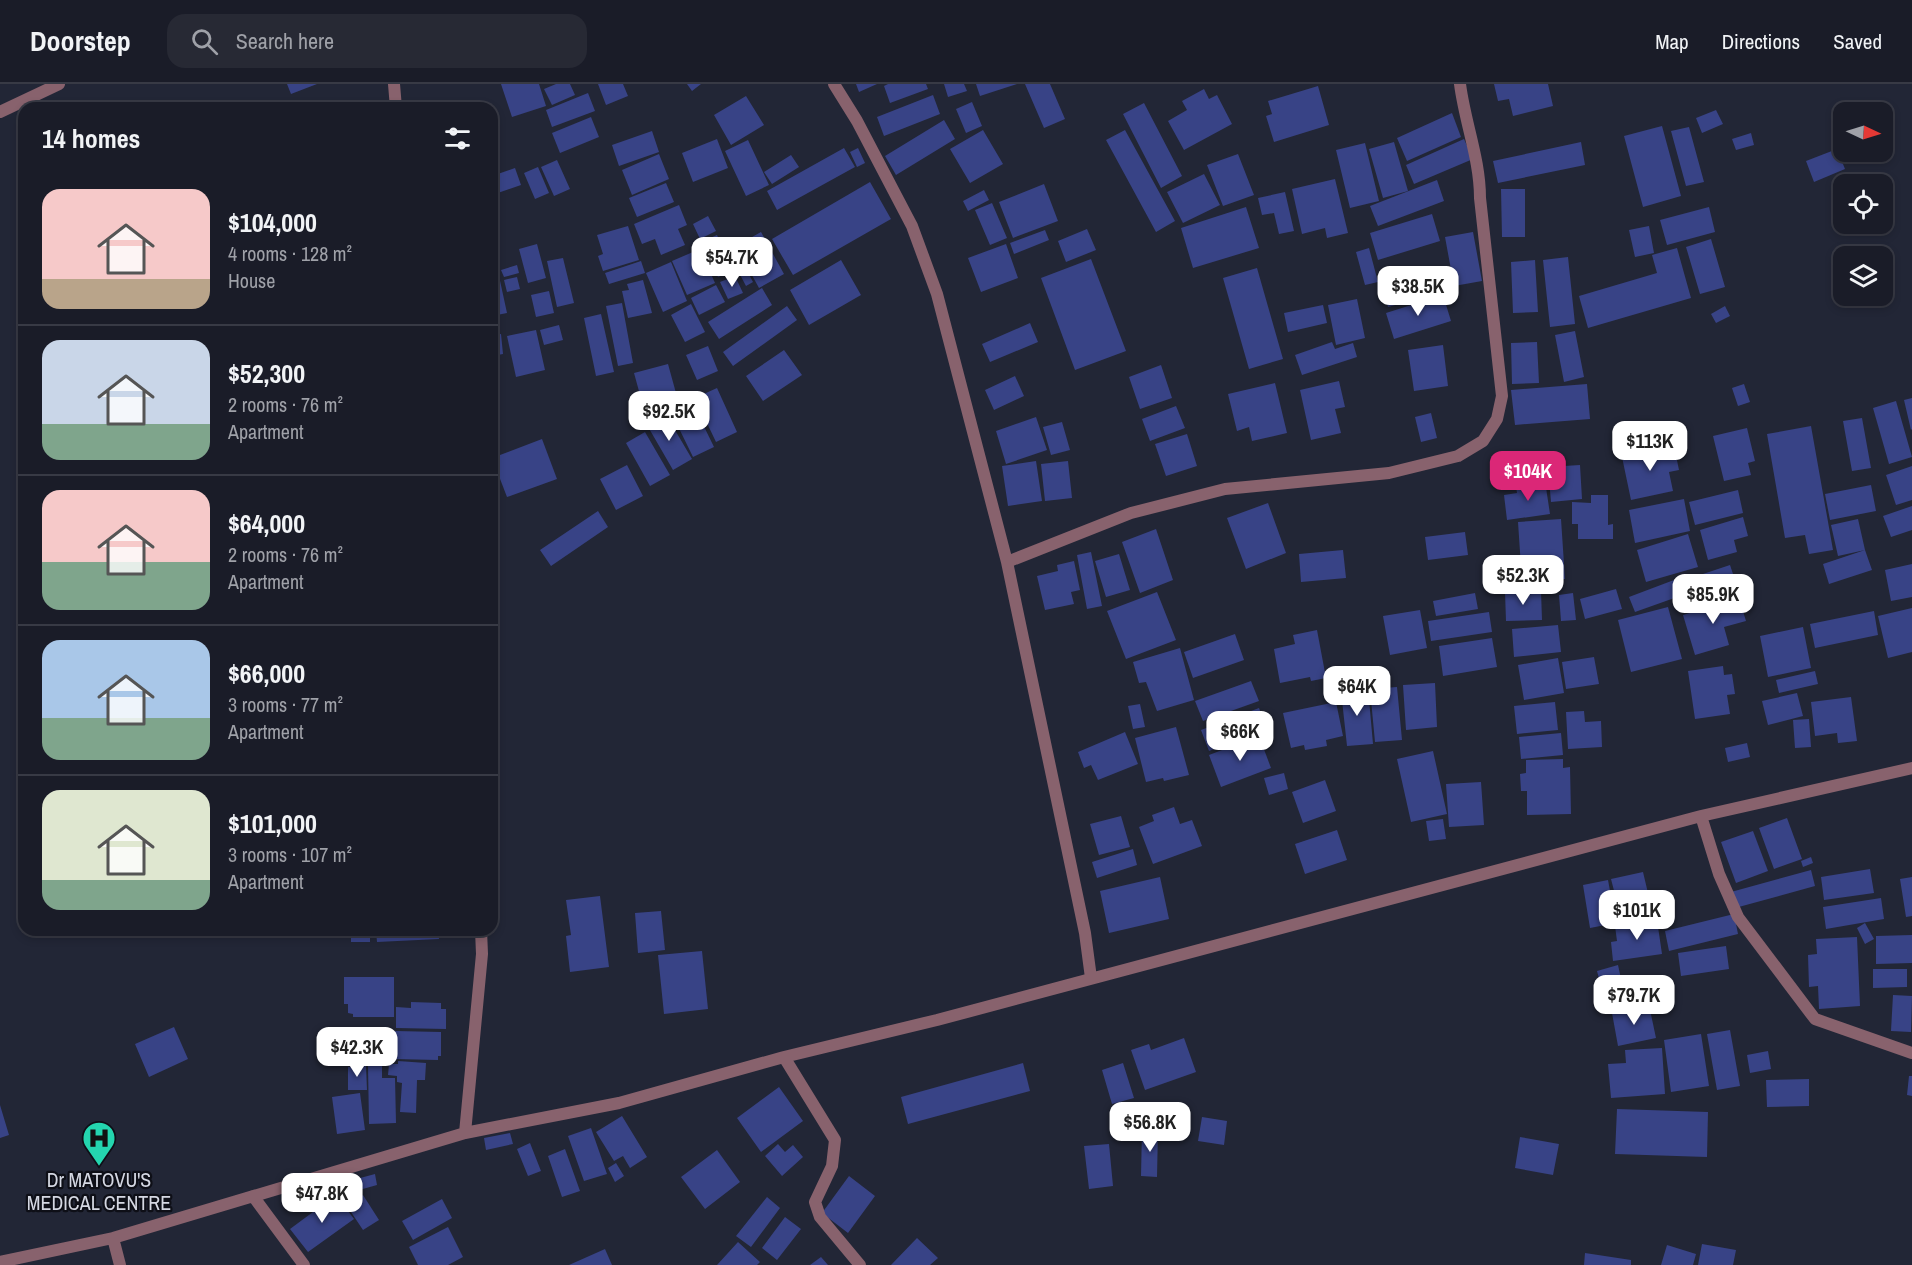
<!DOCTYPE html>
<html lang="en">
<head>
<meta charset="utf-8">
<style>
  :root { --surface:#1a1c28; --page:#272934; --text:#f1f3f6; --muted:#9fa1a8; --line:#383a45; --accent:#db2777 }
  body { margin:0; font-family:"Archivo Narrow",sans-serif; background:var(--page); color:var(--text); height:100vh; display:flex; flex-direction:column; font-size:22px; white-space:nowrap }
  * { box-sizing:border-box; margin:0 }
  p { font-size:20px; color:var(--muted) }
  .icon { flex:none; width:33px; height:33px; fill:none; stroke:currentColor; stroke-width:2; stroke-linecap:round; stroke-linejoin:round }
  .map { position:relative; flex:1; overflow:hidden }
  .panel { position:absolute; left:18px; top:18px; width:480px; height:834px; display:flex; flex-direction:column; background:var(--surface); border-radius:18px; box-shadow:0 3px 9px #0003,0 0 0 2px var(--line) }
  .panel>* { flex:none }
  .needle { width:39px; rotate:94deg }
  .controls { position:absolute; left:1833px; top:18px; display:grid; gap:12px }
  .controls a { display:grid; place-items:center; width:60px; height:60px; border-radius:12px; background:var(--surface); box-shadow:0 3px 9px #0003,0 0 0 2px var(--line); font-size:30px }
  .price { position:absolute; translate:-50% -51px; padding:0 14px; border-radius:12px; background:#fff; color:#222; font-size:20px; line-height:39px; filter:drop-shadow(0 2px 3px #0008) }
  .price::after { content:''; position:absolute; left:50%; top:36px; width:18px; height:14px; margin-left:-9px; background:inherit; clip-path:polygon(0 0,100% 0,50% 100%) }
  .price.selected { background:var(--accent); color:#fff }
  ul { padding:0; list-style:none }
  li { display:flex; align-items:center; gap:18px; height:150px; padding:0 24px }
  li+li { border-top:2px solid var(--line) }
  li span { display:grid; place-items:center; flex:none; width:168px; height:120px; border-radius:18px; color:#555 }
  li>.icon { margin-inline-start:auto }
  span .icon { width:72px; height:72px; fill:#fffc; stroke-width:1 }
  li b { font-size:26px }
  h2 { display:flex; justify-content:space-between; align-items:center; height:72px; padding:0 24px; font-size:26px }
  header { display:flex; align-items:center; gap:36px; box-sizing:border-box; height:84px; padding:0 30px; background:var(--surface); border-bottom:2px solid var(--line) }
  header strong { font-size:28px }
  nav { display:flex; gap:33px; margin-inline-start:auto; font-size:21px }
  .search { width:420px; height:54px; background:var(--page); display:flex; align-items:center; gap:15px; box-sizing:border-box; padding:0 21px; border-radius:18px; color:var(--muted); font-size:22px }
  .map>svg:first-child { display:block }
</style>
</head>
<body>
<header>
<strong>Doorstep</strong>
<div class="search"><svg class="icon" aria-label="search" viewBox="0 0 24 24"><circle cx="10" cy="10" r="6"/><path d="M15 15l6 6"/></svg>Search here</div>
<nav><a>Map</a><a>Directions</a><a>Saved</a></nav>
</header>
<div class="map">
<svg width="1912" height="1181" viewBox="0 0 1912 1181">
  <rect width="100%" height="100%" fill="#222636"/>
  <path fill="#384386" d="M287,0h30l-26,10z
    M501,0h38l7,22 -34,11z
    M556,0h14l5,11 -23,10 -8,-16z
    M598,0h25l5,12 -22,9z
    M687,0h14l-9,7z
    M856,0h21l-18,8z
    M888,0h38l2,5 -38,14 -6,-17z
    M944,0h20l3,7 -19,6z
    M976,0h41l-37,12z
    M1025,0h25l15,35 -21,9z
    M1494,0h54l5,22 -40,10 -4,-17 -11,2z
    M1318,2l11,39 -55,17 -8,-26 6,-2 -4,-13z
    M1204,5l5,10 8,-4 15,29 -48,26 -16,-29 19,-11 -5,-9z
    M588,9l7,18 -43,16 -6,-17z
    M933,11l7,19 -56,22 -7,-19z
    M746,12l18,29 -33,20 -17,-30z
    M972,18l10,24 -16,7 -10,-24z
    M1144,19l38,73 -21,12 -38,-74z
    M1716,26l7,14 -21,9 -6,-15z
    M1452,29l9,24 -54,24 -10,-23z
    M591,33l8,20 -39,16 -8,-20z
    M944,36l11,19 -59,36 -11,-19z
    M1662,42l19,70 -38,11 -19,-71z
    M1689,43l15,55 -18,4 -15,-55z
    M983,46l20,34 -33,19 -20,-34z
    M1125,46l50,91 -19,11 -50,-92z
    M652,47l7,21 -40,14 -7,-21z
    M1751,49l3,12 -18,5 -4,-11z
    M717,55l11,29 -35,14 -11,-29z
    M1464,55l9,20 -59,25 -8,-19z
    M748,56l21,45 -23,11 -21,-45z
    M1394,58l14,49 -25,7 -14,-49z
    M1581,58l4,23 -87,18 -5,-22z
    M1365,59l14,58 -29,7 -14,-58z
    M844,64l11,19 -78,43 -10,-19z
    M858,64l7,15 -8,4 -7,-15z
    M1837,65l8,20 -31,13 -8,-21z
    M659,70l10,25 -37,16 -10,-25z
    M1238,70l16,41 -31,11 -16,-41z
    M791,71l8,12 -27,17 -8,-12z
    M557,76l13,29 -16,7 -13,-29z
    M538,83l11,26 -14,6 -11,-26z
    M515,84l6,17 -29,10v-19z
    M1204,90l16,31 -37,18 -16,-31z
    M1335,95l13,54 -21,5 -2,-10 -23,6 -10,-45z
    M1437,96l7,21 -66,25 -8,-20z
    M870,98l21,37 -98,56 -21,-36z
    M666,99l8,19 -37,15 -8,-19z
    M1044,100l14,37 -45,17 -14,-36z
    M1501,105h24v48h-23z
    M984,106l5,10 -21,11 -5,-10z
    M1285,108l9,39 -15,3 -5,-21 -12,2 -4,-17z
    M992,119l15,35 -17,7 -15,-35z
    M679,121l8,20 -9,4 7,16 -24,10 -6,-16 -13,5 -8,-20z
    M1246,123l13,41 -66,20 -12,-40z
    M1709,123l6,25 -48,13 -7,-25z
    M1432,130l8,27 -62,19 -8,-27z
    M708,132l8,15 -16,8 -7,-15z
    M628,142l11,34 -36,11 -5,-15 5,-2 -6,-19z
    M1649,142l5,27 -19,4 -6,-27z
    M1087,145l9,21 -30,12 -8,-21z
    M1045,146l4,10 -35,14 -4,-11z
    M761,148l23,42 -25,14 -23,-42z
    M1473,148l9,49 -28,5 -9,-49z
    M717,151l16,36 -15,6 -15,-36z
    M1711,155l14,48 -25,7 -14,-47z
    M537,160l9,34 -18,5 -9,-34z
    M1006,160l12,34 -37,14 -13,-34z
    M1369,164l9,34 -13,3 -9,-33z
    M1677,164l14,50 -103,30 -9,-32 78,-23 -5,-18z
    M700,165l15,34 -28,12 -15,-34z
    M1568,173l7,67 -25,3 -7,-67z
    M563,174l11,45 -17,4 -10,-46z
    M1091,175l35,92 -51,19 -34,-92z
    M841,176l20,35 -52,30 -19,-35z
    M1535,176l3,52 -25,1 -2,-51z
    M641,177l4,12 -36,11 -4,-11z
    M671,178l16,39 -24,11 -17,-39z
    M743,179l10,19 -7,4 -10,-19z
    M517,181l2,8 -15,4 -3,-7z
    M1257,184l26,91 -34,10 -26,-91z
    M1445,187l5,19 -62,17 -5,-20z
    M499,192l8,37 -15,3v-39z
    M735,192l8,17 -15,6 -8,-17z
    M517,193l3,12 -13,3 -3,-12z
    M643,196l9,33 -24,5 -6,-27 7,-1 -2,-6z
    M716,201l9,17 -26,13 -8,-17z
    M762,204l10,17 -53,34 -11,-17z
    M549,207l5,22 -18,4 -5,-22z
    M1443,211l8,26 -57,18 -8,-26z
    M1357,215l8,39 -29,7 -8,-40z
    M622,219l11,60 -15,3 -12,-60z
    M691,220l14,28 -20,10 -14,-27z
    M1323,221l4,18 -39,9 -4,-19z
    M787,222l10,14 -64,46 -10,-14z
    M1725,222l5,10 -14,7 -5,-9z
    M601,230l13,58 -18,4 -12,-58z
    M1030,239l8,19 -48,20 -8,-18z
    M559,241l4,15 -19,5 -4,-15z
    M536,246l9,40 -29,7 -9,-41z
    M1575,247l9,46 -20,5 -9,-47z
    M501,250l2,20 -11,2v-21z
    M1332,258l3,7 18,-6 4,14 -55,18 -7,-20z
    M1537,258l2,41 -27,1 -1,-41z
    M1443,261l5,41 -34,5 -6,-41z
    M708,262l10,25 -21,9 -11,-25z
    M784,266l18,25 -39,26 -17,-25z
    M668,280l11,40 -34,9 -11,-40z
    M1161,281l11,33 -32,11 -11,-32z
    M495,288l2,23h-5v-22z
    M1015,292l9,20 -30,14 -9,-20z
    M1339,297l6,26 -10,2 6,24 -30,7 -11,-50z
    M1275,299l12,50 -35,8 -3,-14 -12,4 -9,-37z
    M1587,300l3,35 -75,6 -4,-35z
    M1744,300l6,18 -12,4 -6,-18z
    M717,304l20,44 -21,10 -21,-44z
    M1912,314v31l-1,1 -7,-30z
    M1896,317l16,56 -23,7 -16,-56z
    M692,318l22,45 -21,10 -22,-45z
    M1176,322l9,22 -35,13 -8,-22z
    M665,329l27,46 -19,11 -26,-45z
    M1431,329l6,25 -16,4 -6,-25z
    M1036,333l11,33 -41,14 -10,-33z
    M1862,334l9,50 -19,3 -9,-50z
    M1062,338l8,28 -19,5 -8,-28z
    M1811,342l22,124 -24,4 -4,-19 -20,3 -18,-104z
    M1747,344l8,33 -7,2 3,12 -27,6 -11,-45z
    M645,348l25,43 -20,11 -24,-43z
    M1187,350l10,32 -31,10 -11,-32z
    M542,355l15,40 -50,18 -15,-39z
    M1674,362l5,24 -10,2 4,19 -42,9 -9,-43z
    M1036,377l6,40 -34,5 -6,-40z
    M1068,377l4,37 -27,3 -4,-37z
    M627,381l16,31 -27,14 -16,-31z
    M1580,381l2,34 -31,3 -3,-35z
    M1912,382v34l-16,5 -10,-30z
    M1545,397l5,33 -43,6 -3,-25 13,-2 -1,-7z
    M1871,401l5,26 -46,9 -5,-26z
    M1738,406l5,23 -48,12 -6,-23z
    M1591,411h17v30l5,-1v15h-35v-15h-6v-22l19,1z
    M1684,415l6,32 -55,12 -6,-33z
    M1268,419l18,50 -40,16 -19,-51z
    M1912,422v24l-21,7 -8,-21z
    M598,427l10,16 -57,39 -11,-16z
    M1743,433l5,19 -14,4 3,12 -29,8 -8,-30z
    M1561,435l4,60 -43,3 -4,-60z
    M1858,435l7,31 -27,6 -7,-31z
    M1156,445l17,51 -33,13 -18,-51z
    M1465,448l3,23 -40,5 -3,-23z
    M1688,450l10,33 -52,15 -9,-32z
    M1343,466l3,28 -45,4 -2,-28z
    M1865,466l7,20 -43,14 -6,-20z
    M1091,468l11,54 -15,3 -10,-54z
    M1119,470l11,36 -24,7 -11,-36z
    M1074,477l6,29 -9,2 3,12 -29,6 -8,-34 21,-5 -1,-6z
    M1912,480v33l-21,4 -6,-31z
    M1730,481l9,27 -49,16 -8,-27z
    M1674,496l6,16 -45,16 -6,-15z
    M1616,505l6,20 -37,10 -5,-20z
    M1541,507l1,29 -36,1 -1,-29z
    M1157,508l19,48 -50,19 -19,-48z
    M1475,509l3,16 -42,7 -3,-15z
    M1573,509l3,27 -15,1 -2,-26z
    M1739,514l7,23 -22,6 5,18 -34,10 -12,-40z
    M1668,523l14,52 -51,13 -13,-52z
    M1912,524v44l-24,6 -10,-42z
    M1420,526l7,38 -37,7 -7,-39z
    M1874,527l4,24 -63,13 -5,-24z
    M1489,528l3,20 -61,9 -3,-20z
    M1558,541l3,27 -47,5 -2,-28z
    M1803,543l8,41 -43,9 -8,-41z
    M1317,546l9,48 -15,3 -1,-4 -30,6 -6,-34 21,-5 -2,-9z
    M1235,550l9,26 -51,18 -9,-26z
    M1492,554l5,29 -54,9 -4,-30z
    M1180,564l14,52 -37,11 -11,-29 -7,1 -6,-21z
    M1594,573l5,27 -33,5 -4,-27z
    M1558,574l6,35 -40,7 -6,-35z
    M1723,582l1,9 8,-1 3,20 -8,1 3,19 -35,5 -7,-48z
    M1815,587l3,13 -39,9 -3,-13z
    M1251,597l8,20 -56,20 -8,-20z
    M1435,599l2,44 -31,3 -3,-45z
    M1397,603l5,53 -27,2 -5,-53z
    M1368,604l5,56 -26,2 -6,-55z
    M1797,609l6,23 -35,9 -6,-24z
    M1851,613l6,44 -19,2 -1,-10 -22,3 -4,-34z
    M1336,618l7,34 -17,4 1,6 -22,4 -1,-5 -13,3 -8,-35z
    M1555,618l3,28 -41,4 -3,-28z
    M1140,620l5,23 -12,2 -5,-23z
    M1259,624l8,21 -58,22 -8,-21z
    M1584,627l1,11 16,-1 1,26 -34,2 -2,-37z
    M1809,635l2,28 -16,1 -2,-28z
    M1176,643l13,48 -25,6 -1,-3 -17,4 -11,-44z
    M1125,648l13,32 -40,16 -7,-15 -7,3 -6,-16z
    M1561,649l2,22 -42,4 -2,-22z
    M1259,652l12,32 -50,19 -12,-32z
    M1747,659l3,14 -22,5 -3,-14z
    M1433,667l14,63 -36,8 -14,-63z
    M1563,675v9l7,-1 1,47 -44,1v-24h-6l-1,-17 6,-1v-13z
    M1284,689l4,16 -19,6 -5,-17z
    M1325,696l11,31 -33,12 -11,-31z
    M1481,698l3,43 -35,2 -3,-43z
    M1174,723l6,17 12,-4 10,26 -49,18 -14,-37 15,-6 -2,-6z
    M1121,732l9,31 -31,8 -9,-31z
    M1787,734l15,41 -28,10 -15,-41z
    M1443,735l3,20 -17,2 -3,-20z
    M1337,746l10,30 -42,14 -10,-30z
    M1753,747l15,40 -32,12 -15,-41z
    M1133,765l4,16 -40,13 -5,-16z
    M1811,773l2,6 -10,4 -2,-6z
    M1870,785l4,24 -50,7 -3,-23z
    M1811,786l4,16 -80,22 -4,-16z
    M1643,788l9,38 -31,8 -10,-39z
    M1160,793l9,42 -60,14 -9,-42z
    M1912,793v39l-6,1 -6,-38z
    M1608,796l8,43 -26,5 -7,-43z
    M600,812l9,71 -39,5 -4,-36 5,-1 -5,-35z
    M1881,814l3,21 -58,10 -3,-22z
    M661,827l4,39 -27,3 -3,-40z
    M1734,830l4,20 -69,17 -4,-20z
    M1657,836l5,34 -49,7 -2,-19 6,-1 -2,-15z
    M1865,839l9,16 -9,5 -8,-16z
    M351,846h19v12h-19z
    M376,846h62l1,9 -62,3z
    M1912,851v28l-36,1v-28z
    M1857,853l3,69 -41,3 -1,-23 -9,1 -1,-32 9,-1 -1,-15z
    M1726,862l3,23 -48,7 -3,-23z
    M702,867l6,58 -44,5 -6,-59z
    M1618,881l5,23 -20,6 -6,-23z
    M1873,885h34v18l-34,1z
    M344,893h50v40h-41v-3l-5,-1v-9h-4z
    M1893,911l19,1 -1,36 -20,-1z
    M411,918l30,1v6h5v20l-50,-1v-21l15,1z
    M1649,921l7,33 -38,8 -6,-33z
    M174,943l14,32 -39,18 -14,-33z
    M1730,946l10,56 -23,4 -10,-56z
    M395,947l46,1v24h-3v4l-44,-1z
    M1701,950l8,52 -38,6 -7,-52z
    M1184,954l12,34 -51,18 -14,-40 18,-6 2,6z
    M1662,964l3,46 -54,4 -3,-34 18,-1 -1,-13z
    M1768,967l3,18 -21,4 -3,-18z
    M398,977l28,2 -1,17h-8l-1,33 -16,-1 2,-29 -5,-1v-6l-9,-1 1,-11h9z
    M1023,979l7,28 -122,33 -7,-27z
    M1123,979l11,35 -22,6 -10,-34z
    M366,982l1,24h-19v-23z
    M368,982h14v12h13l1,45 -27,1z
    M1909,992h3v20l-5,-1z
    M1809,995v27l-42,1 -1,-27z
    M779,1003l24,34 -42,31 -24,-34z
    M360,1009l5,37 -28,4 -5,-37z
    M0,1021l9,30 -9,3z
    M1617,1025l91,3 -1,45 -92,-3z
    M622,1032l25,41 -17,11 -7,-12 -9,5 -18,-29z
    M1202,1033l25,4 -3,24 -26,-4z
    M591,1044l16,46 -23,7 -16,-45z
    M1142,1045l16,1 -1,47 -16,-1z
    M510,1049l3,11 -27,6 -2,-12z
    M1520,1053l39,7 -6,31 -38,-7z
    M530,1059l11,28 -13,5 -11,-27z
    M778,1060l7,8 8,-7 10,12 -21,19 -17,-20z
    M1109,1060l4,42 -24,3 -5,-43z
    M565,1065l15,42 -18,6 -14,-41z
    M717,1066l23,32 -35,27 -24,-32z
    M616,1079l8,13 -9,6 -7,-14z
    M375,1090l2,11 -25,7 -3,-11z
    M849,1092l26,20 -27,37 -26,-20z
    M336,1111l18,24 -46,33 -18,-23z
    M363,1111l16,25 -16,10 -16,-24z
    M767,1113l13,11 -29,39 -15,-11z
    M442,1115l10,19 -39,22 -11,-19z
    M785,1133l16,12 -24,31 -15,-12z
    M448,1143l15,30 -15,8h-30l-9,-18z
    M917,1154l21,20 -8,7h-39z
    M738,1158l22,20 -3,3h-40z
    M1702,1160l34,6 -3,15h-35z
    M1667,1161l29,9 -3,11h-32z
    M605,1165l7,16h-43z
    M1585,1169l46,7v5h-47z
    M821,1173l7,8h-18z"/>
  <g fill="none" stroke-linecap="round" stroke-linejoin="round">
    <path stroke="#88626d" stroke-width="12" d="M394,0l2,24
      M834,0l23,37 55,105 25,68 70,268 78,371 6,45
      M0,28l59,-28
      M1007,478l124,-49 94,-24 164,-16 69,-17 25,-15 14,-22 5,-23 -22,-198c0,-39 -15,-75 -20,-114
      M1701,732l18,58 19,43 77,102 97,34
      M784,973l51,83 -3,26 -17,36 5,15 40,48
      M465,1049l17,-179 -1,-24
      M253,1112l51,69
      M113,1154l7,27
      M0,1178l113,-24 352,-105 154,-30 165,-46 153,-37 764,-204 211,-48"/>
  </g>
  <defs>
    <g id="hospital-pin" transform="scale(1.725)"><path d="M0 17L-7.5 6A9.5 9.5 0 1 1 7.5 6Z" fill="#24d5af" stroke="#0e0f17"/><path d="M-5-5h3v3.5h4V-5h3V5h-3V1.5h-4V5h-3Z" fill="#111"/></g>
  </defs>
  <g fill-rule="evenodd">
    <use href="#hospital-pin" x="99" y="1054"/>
  </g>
  <g text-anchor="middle" stroke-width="4.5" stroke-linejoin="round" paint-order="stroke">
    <g font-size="20" fill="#d5d8e3" stroke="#0e0f17">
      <text x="99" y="1103">Dr MATOVU'S<tspan x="99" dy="23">MEDICAL CENTRE</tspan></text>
    </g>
  </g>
</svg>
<div class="controls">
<a><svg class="needle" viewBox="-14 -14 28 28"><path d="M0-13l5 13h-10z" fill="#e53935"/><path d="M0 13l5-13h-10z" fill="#9fa1a8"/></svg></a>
<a><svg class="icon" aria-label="locate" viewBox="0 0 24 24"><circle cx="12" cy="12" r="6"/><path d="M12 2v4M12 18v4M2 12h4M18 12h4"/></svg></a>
<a><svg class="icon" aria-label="layers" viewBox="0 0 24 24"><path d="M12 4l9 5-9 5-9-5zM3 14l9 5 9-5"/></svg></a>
</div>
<b class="price" style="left:732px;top:204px">$54.7K</b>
<b class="price" style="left:1418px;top:233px">$38.5K</b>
<b class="price" style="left:669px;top:358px">$92.5K</b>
<b class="price" style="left:1650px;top:388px">$113K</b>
<b class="price selected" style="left:1528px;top:418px">$104K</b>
<b class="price" style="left:1523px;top:522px">$52.3K</b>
<b class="price" style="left:1713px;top:541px">$85.9K</b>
<b class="price" style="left:1357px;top:633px">$64K</b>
<b class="price" style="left:1240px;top:678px">$66K</b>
<b class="price" style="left:1637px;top:857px">$101K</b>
<b class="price" style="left:1634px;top:942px">$79.7K</b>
<b class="price" style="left:357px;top:994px">$42.3K</b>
<b class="price" style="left:1150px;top:1069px">$56.8K</b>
<b class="price" style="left:322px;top:1140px">$47.8K</b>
<section class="panel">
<h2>14 homes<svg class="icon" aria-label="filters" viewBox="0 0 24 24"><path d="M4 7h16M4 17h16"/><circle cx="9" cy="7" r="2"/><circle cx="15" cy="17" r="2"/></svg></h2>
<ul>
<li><span style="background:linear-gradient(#f6c9c9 75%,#b9a48a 0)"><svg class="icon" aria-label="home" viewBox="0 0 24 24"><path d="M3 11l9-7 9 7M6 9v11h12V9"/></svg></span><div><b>$104,000</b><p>4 rooms · 128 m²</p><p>House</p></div></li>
<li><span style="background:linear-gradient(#c9d6e8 70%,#7fa58c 0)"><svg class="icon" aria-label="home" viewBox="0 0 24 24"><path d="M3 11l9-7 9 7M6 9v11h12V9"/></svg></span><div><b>$52,300</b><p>2 rooms · 76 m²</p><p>Apartment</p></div></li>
<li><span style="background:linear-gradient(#f6c9c9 60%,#7fa58c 0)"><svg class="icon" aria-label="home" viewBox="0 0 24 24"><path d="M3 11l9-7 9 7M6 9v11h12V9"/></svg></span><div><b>$64,000</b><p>2 rooms · 76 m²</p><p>Apartment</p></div></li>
<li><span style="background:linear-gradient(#a9c7e8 65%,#7fa58c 0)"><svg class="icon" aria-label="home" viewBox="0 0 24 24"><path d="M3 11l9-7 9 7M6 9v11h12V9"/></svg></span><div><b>$66,000</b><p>3 rooms · 77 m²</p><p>Apartment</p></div></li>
<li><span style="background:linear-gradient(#dfe7d0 75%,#7fa58c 0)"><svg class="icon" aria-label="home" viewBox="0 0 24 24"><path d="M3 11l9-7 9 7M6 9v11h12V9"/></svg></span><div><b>$101,000</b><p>3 rooms · 107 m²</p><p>Apartment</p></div></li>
</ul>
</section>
</div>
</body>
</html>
